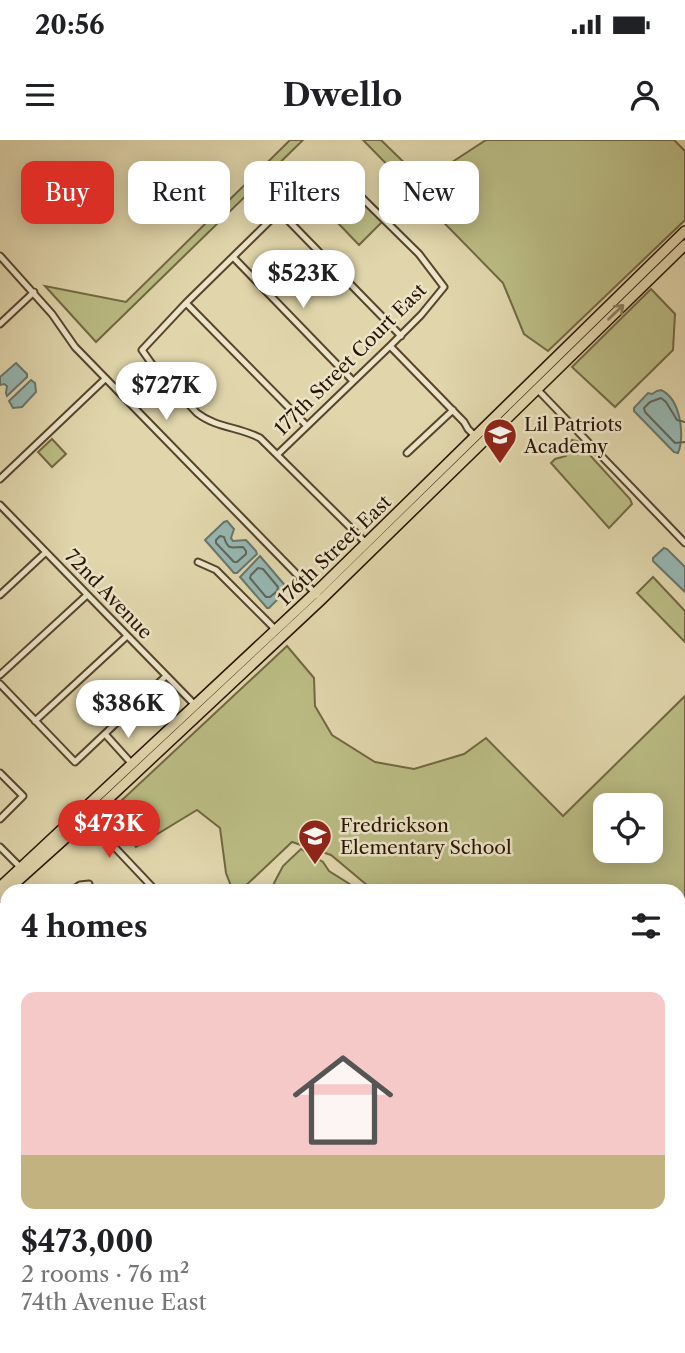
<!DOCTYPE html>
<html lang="en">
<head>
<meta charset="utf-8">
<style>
  :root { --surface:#fff; --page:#f2f2f2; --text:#202124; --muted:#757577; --accent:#d93025 }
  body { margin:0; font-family:"Libre Caslon Text",serif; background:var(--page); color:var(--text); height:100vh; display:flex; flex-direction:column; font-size:26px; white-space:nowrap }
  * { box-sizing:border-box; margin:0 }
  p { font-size:23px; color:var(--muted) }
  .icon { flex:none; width:38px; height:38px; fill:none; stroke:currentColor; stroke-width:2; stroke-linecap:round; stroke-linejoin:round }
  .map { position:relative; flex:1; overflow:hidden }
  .sheet { position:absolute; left:0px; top:744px; width:686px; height:471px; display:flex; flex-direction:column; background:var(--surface); border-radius:21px 21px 0 0; box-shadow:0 4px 18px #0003 }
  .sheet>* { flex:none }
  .hud { position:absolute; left:21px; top:21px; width:644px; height:63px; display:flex; gap:14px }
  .controls { position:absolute; left:593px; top:653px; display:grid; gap:14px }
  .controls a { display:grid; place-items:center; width:70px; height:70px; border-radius:14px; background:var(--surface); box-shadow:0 4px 18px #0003; font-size:35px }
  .price { position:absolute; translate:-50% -60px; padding:0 16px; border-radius:24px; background:#fff; color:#222; font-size:23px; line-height:46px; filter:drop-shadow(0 2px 4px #0008) }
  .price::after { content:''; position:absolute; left:50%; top:42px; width:21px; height:16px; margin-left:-10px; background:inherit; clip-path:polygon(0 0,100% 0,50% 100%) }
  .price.on { background:var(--accent); color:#fff }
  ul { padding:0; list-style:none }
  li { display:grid; align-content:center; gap:14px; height:371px; padding:0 21px }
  li span { display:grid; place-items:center; height:217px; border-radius:14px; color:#555 }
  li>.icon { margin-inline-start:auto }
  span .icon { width:126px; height:126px; fill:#fffc; stroke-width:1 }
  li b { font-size:30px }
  h2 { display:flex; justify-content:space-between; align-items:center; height:84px; padding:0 21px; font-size:30px }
  .pill { padding:0 24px; border-radius:14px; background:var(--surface); box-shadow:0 4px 18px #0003; font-size:24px; line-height:63px }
  .pill.on { background:var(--accent); color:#fff }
  .status { display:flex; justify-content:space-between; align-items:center; height:49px; padding:0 35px; background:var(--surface); direction:ltr }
  .status svg { height:19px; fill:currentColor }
  header { display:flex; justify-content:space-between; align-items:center; height:91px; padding:0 21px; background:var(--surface); font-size:32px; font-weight:800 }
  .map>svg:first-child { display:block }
</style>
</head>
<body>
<div class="status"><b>20:56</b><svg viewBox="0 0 49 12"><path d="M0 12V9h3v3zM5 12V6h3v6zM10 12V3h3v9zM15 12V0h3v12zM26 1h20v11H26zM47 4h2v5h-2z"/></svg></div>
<header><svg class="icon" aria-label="menu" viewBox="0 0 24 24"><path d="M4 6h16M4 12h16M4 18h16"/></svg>Dwello<svg class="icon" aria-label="person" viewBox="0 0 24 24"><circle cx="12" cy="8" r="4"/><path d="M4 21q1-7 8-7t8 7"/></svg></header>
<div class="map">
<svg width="685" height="1213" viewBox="0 0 685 1213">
  <rect width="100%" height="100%" fill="#e0d5ab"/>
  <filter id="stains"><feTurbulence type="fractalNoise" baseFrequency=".00286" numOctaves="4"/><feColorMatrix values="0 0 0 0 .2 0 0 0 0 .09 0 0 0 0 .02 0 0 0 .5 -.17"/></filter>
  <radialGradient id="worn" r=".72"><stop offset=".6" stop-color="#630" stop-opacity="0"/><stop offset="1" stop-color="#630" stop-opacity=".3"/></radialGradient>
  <path fill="#babb83" stroke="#726742" stroke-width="2" fill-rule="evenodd" d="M290,0h13l-207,202 -51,-56 81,16z
    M363,0h18l42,41 63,-41h188l11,11v69l-137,131 -24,-17 -21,-51z
    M360,57l23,24 -24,24 -23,-24z
    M651,149l24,25 -2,36 -58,57 -43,-40z
    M52,299l14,15 -14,13 -14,-15z
    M572,300l5,1 53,58 2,5 -23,24 -58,-65 4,-4 11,-3z
    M653,437l32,34v31l-48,-49z
    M287,506l27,32 1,28 17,29 43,27 39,7 50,-15 22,-16 77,78 122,-120v286l-6,1v-92h-305l-43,-36 -39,-13 -52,49h-7l-7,-18 -6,-45 -23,-18 -61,37 -29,-33zM606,665h45v45h-45z
    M301,709l22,13 6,9 27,17v3h-76l-4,-2 -2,-6 9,-17z
    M0,815l7,4v159l-7,6z
    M679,1064l6,6v53l-6,11z
    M7,1066v142h243l-6,5h-244v-145z
    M268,1208h99l5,5h-110z"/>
  <path fill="#96b7b2" stroke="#6a756b" stroke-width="2" d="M16,223l11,11v3l-20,19 -1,-3 1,-7 -3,-2 -4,1v-8z
    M31,240l4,3 1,9 -14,15 -9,1 -4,-7z
    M661,250c20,9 24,47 17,63l-4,-1 -40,-41v-3l14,-15 4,1 5,-3z
    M227,381l7,8 -3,9 2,3 13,-1 10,11 1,3 -20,19h-3l-29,-33 19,-18z
    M664,408l3,1 18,18v25l-32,-31v-3z
    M260,416l28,33 -19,19h-2l-27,-31z"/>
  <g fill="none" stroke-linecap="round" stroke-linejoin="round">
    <path stroke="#606559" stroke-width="2" d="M685,282l-8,-2 -11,-18 -5,-4 -11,4 -6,6 1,4 30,31 10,-1
      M220,396l4,1c4,14 8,10 19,10l3,4v3l-9,8h-3l-18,-19v-3z
      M258,428l5,1 15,18 -1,4 -7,6h-4l-16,-19 1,-3z"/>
    <g stroke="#57442b" stroke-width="9">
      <path id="street" d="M280,72l121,124
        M0,116l52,58 23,33 242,248
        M233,117l120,124
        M186,163l121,123
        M0,184l34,-32
        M390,206l74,76 4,7 8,8
        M537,249l148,154
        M407,313l46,-43
        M278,314l112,-108 31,-31 23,-28 -25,-33 -68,-67 -22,-17 -31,23 -112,110 -44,47 12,17 43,46c19,15 43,14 63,25l106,105
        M0,339l105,-100
        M0,365l195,200
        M198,422l18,8 60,60
        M0,455l46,-43
        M0,535l87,-80
        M0,544l75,78 91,-86
        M35,581l92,-85
        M105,594l27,30
        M0,633l23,23 -23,23
        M88,679l68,72
        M0,707l21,21
        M71,751l9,-6 9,-1
        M0,1028l7,-7
        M679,1054l3,3
        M597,1208l5,5
        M251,1213l6,-5
        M618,1213l6,-5"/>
    </g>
    <g stroke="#291300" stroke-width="12">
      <path id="primary" d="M0,747l315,-294 370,-362
        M0,757l88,-79 233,-218 364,-355"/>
    </g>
    <use href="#street" stroke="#ebe4c8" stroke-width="5"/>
    <use href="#primary" stroke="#e0d5ab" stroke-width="9"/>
  </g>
  <defs><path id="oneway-shaft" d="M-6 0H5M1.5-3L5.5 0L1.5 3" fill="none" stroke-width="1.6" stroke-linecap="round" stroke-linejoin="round" transform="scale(1.75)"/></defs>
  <use stroke="#8e7e5e" href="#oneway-shaft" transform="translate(616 172) rotate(-44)"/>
  <defs>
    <g id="school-pin" transform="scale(1.75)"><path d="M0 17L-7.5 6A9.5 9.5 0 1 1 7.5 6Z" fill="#8f2418" stroke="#ebe4c8"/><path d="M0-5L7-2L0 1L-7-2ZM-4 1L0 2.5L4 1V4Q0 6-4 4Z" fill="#fff"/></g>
  </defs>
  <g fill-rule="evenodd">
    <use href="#school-pin" x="500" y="295"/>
    <use href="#school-pin" x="315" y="696"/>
  </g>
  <g text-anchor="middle" stroke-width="5" stroke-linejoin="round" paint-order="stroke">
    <g font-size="19" fill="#291300" stroke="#ebe4c8">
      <text transform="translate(350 219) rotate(-45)" y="7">177th Street Court East</text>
      <text transform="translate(334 410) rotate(-44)" y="7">176th Street East</text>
      <text transform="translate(109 454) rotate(46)" y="7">72nd Avenue</text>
    </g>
    <g font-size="19" fill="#291300" stroke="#ebe4c8" text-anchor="start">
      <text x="524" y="291">Lil Patriots<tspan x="524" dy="22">Academy</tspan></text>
      <text x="340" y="692">Fredrickson<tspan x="340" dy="22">Elementary School</tspan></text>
    </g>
  </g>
  <rect width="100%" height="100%" filter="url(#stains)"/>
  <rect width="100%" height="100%" fill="url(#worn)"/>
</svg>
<div class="controls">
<a><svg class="icon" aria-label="locate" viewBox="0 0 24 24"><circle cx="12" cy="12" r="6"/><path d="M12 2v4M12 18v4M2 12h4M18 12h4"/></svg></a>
</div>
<b class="price" style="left:303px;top:170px">$523K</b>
<b class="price" style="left:166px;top:282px">$727K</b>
<b class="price" style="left:128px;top:600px">$386K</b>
<b class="price on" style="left:109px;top:720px">$473K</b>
<div class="hud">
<a class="pill on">Buy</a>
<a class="pill">Rent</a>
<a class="pill">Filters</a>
<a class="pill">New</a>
</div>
<section class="sheet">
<h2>4 homes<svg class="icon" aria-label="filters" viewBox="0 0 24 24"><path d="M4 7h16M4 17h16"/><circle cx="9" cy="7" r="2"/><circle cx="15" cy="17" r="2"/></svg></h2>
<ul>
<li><span style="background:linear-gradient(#f6c9c9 75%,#c2b280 0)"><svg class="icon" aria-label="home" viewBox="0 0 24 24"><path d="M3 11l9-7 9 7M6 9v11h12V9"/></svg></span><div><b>$473,000</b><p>2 rooms · 76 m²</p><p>74th Avenue East</p></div></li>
</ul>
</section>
</div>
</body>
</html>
